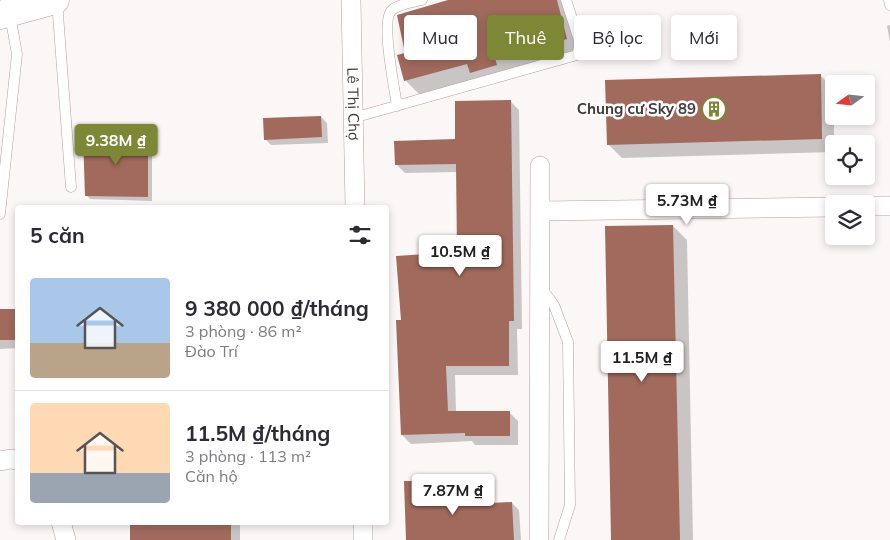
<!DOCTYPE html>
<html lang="vi">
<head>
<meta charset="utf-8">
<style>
  :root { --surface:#fff; --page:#f7f7f7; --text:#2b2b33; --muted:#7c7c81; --line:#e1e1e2; --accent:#7c8835 }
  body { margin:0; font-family:Mulish,sans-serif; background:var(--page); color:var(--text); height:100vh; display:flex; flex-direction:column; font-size:19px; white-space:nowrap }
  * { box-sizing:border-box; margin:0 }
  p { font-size:16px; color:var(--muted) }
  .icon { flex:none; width:28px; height:28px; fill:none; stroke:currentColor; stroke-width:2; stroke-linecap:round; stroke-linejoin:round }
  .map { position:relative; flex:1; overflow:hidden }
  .details { position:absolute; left:15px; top:205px; width:374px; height:320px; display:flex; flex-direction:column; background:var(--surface); border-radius:5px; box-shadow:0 2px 8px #0003 }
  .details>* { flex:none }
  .top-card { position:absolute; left:404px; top:15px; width:411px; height:45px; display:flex; gap:10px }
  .needle { width:32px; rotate:255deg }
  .buttons { position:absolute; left:825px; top:75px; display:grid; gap:10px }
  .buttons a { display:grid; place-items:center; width:50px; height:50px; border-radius:5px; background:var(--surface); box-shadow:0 2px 8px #0003; font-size:25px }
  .price { position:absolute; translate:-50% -42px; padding:0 11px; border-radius:5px; background:#fff; color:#222; font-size:16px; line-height:32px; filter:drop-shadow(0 1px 2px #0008) }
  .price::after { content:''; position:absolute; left:50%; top:30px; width:15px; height:11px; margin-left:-8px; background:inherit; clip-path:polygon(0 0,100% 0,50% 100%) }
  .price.active { background:var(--accent); color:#fff }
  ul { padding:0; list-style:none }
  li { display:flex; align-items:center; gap:15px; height:125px; padding:0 15px }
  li+li { border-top:1px solid var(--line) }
  li span { display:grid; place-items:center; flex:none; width:140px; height:100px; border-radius:5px; color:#555 }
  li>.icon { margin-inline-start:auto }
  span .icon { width:60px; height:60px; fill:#fffc; stroke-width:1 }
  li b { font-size:21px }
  h2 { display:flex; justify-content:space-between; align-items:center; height:60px; padding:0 15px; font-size:21px }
  .chip { padding:0 18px; border-radius:5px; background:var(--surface); box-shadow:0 2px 8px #0003; font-size:18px; line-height:45px }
  .chip.active { background:var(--accent); color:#fff }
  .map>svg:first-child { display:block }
</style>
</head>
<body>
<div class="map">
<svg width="890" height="540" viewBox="0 0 890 540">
  <rect width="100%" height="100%" fill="#fcf7f7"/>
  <path fill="#0003" d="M453,0h113l14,52 -161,42 -14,-14 2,-26 -9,-37 6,-4z
    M890,25v17l-3,-16z
    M820,75l14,14v63l-212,6 -14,-14z
    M510,101l9,9 3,219h-5l1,46h-63l1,37h53l9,9v24h-43l-3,-4 -61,3 -9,-9 1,-114 55,-68 -1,-81 -52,1 -9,-9 61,-23z
    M321,117l6,6 1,20 -57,2 -6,-6z
    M148,137l4,4v60l-62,-2 -4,-4z
    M673,226l14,14 6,300h-81z
    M18,310v38l-18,1v-38z
    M449,482l7,8v16l56,-3 7,7 2,30h-113z
    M131,522h109v18h-109z"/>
  <path fill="#a16a5d" d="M448,0h109l10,39 -72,19 2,7 -27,8 -3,-9 -63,17 -7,-26 8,-2 -8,-38z
    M821,74l1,65 -215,6 -2,-65z
    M511,100l3,221h-5v45h-63l2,45h62v25h-45v-3l-64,2 -5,-115h5l-5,-64 61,-4 -1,-88 -61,1 -1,-24 61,-2v-38z
    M321,116l1,21 -58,3 -1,-22z
    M83,135l65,1v61l-63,-1z
    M673,225l7,315h-69l-6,-314z
    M0,309h18v31h-18z
    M404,481h45v24l63,-3 2,38h-108z
    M130,522h101v18h-101z"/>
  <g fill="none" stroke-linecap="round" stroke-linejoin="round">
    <g stroke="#b49e9f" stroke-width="11">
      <path id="lane" d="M889,0l1,5
        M57,1l14,186
        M397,106c-2,-16 -17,-86 -5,-96 6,-6 22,-8 30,-10
        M353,118l224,-63 3,-12 -14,-43
        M0,214l17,-160 -7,-39
        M542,289l12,16 14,37 2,163 -11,35"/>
    </g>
    <g stroke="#b49e9f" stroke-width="20">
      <g id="street">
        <path id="s1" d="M351,0l4,208"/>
        <path d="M866,206h24"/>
        <path d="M541,211l293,-4"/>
        <path d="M0,461l11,-2 7,1"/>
        <path d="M61,522l5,18"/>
        <path d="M363,522v18"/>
        <path d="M539,540l1,-374"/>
      </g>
    </g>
    <g stroke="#b49e9f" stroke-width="29">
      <path id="secondary" d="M0,15l55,-15"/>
    </g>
    <use href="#lane" stroke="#fff" stroke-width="10"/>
    <use href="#street" stroke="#fff" stroke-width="19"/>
    <use href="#secondary" stroke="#fff" stroke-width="28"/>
  </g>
  <defs>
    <g id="building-ring" transform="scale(1.25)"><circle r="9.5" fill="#fff" stroke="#7c8835" stroke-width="1.5"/><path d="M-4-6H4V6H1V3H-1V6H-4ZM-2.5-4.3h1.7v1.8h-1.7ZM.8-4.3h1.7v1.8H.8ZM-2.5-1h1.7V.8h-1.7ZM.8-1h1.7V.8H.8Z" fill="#7c8835"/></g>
  </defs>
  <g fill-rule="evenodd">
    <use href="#building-ring" x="714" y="109"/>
  </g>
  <g text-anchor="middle" stroke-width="5" stroke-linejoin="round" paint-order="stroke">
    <g font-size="15" fill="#433a3a" stroke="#fff">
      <text dy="5" stroke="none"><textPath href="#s1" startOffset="104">Lê Thị Chợ</textPath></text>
    </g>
    <g font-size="15" font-weight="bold" fill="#433a3a" stroke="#fff" text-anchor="end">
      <text x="696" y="114">Chung cư Sky 89</text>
    </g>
  </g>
</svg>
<div class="buttons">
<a><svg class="needle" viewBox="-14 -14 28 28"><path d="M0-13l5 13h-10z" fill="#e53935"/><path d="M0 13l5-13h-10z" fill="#7c7c81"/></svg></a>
<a><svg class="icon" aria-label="locate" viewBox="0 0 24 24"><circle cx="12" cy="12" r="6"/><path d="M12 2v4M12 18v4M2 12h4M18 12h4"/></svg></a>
<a><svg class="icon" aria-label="layers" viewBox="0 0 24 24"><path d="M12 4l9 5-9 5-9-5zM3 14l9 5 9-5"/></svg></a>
</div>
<b class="price active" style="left:116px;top:166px">9.38M ₫</b>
<b class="price" style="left:687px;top:226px">5.73M ₫</b>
<b class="price" style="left:460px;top:277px">10.5M ₫</b>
<b class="price" style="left:642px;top:383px">11.5M ₫</b>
<b class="price" style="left:453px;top:516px">7.87M ₫</b>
<div class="top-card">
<a class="chip">Mua</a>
<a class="chip active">Thuê</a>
<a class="chip">Bộ lọc</a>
<a class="chip">Mới</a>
</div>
<section class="details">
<h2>5 căn<svg class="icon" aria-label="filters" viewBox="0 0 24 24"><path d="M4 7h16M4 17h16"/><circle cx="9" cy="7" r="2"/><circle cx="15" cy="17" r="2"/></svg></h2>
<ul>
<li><span style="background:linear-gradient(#a9c7e8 65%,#b9a48a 0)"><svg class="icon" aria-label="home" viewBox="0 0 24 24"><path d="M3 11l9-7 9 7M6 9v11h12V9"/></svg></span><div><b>9 380 000 ₫/tháng</b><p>3 phòng · 86 m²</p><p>Đào Trí</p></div></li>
<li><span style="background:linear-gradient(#ffd9b3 70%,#9aa5b1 0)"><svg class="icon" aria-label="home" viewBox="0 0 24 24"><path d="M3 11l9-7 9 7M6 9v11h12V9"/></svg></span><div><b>11.5M ₫/tháng</b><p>3 phòng · 113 m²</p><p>Căn hộ</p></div></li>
</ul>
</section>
</div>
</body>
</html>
